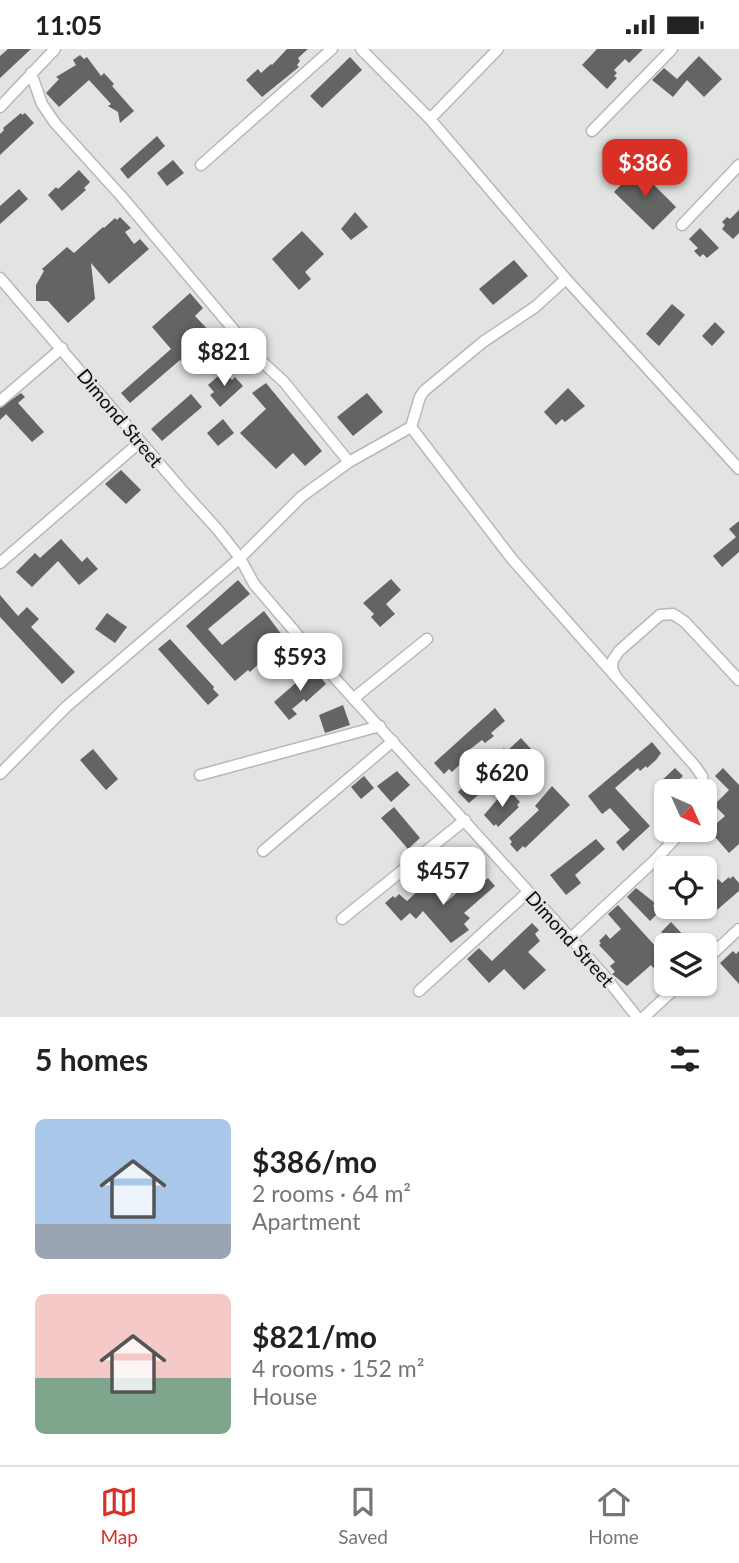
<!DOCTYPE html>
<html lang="en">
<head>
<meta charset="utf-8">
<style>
  :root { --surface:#fff; --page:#f2f2f2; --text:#222; --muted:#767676; --line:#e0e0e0; --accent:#d93025 }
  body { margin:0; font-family:Lato,sans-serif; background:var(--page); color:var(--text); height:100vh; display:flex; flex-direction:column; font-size:26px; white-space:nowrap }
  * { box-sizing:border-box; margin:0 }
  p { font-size:23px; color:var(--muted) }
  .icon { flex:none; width:38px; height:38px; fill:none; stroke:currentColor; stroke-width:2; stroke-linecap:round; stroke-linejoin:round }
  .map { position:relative; height:968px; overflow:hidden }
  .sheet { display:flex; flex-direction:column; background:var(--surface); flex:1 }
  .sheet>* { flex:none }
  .needle { width:46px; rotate:135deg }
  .fabs { position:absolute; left:654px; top:730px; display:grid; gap:14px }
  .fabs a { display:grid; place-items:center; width:63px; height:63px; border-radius:10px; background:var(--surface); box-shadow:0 2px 5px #0004; font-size:35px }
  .price { position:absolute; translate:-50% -60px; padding:0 16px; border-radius:14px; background:#fff; color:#222; font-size:23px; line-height:46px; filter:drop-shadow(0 2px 4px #0008) }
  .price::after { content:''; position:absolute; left:50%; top:42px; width:21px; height:16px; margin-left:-10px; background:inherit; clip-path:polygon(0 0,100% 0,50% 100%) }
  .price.on { background:var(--accent); color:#fff }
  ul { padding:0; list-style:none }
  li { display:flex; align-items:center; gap:21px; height:175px; padding:0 35px }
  li span { display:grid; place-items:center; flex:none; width:196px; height:140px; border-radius:10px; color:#555 }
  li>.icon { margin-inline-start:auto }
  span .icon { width:84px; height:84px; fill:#fffc; stroke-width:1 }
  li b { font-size:30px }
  h2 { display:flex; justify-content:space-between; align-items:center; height:84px; padding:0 35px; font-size:30px }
  .status { display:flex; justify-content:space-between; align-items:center; height:49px; padding:0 35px; background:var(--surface); direction:ltr }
  .status svg { height:19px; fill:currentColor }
  .menu { display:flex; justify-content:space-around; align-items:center; height:98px; border-top:2px solid var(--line); background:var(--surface); font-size:19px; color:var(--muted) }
  .menu a { display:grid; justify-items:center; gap:4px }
  .menu .on { color:var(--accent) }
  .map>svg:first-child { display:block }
</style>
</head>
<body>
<div class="status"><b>11:05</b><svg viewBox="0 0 49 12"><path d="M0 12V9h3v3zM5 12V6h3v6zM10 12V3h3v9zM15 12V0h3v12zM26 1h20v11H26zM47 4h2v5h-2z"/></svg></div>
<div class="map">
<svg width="739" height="968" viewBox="0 0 739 968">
  <rect width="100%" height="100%" fill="#e1e4e0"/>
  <path fill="#626561" d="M8,0h23l-31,29v-22z
    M287,0h21l-10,9 2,3 -3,4 2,2 -37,30 -16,-17 12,-11 3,4 10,-9 1,1z
    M597,0h46l-14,14 -4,-4 -11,11 3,3 -3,3 3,2 -10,11 -25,-24z
    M80,6l4,4 3,-2 14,19 3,-3 10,11 -2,2 22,25 -14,12 -2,-11 -10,-6 3,-2 -22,-24 -30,27 -13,-14 13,-14 -3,-2 20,-12 -3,-5z
    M699,7l23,23 -18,18 -17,-17 -14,17 -21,-17 12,-12 13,11z
    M350,8l12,13 -40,38 -12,-12z
    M21,64l1,2 3,-2 9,10 -34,32v-21l4,-4 -1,-2z
    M157,87l8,10 -37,33 -8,-10z
    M173,111l11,13 -17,13 -10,-13z
    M637,119l39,39 -23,23 -39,-38z
    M79,121l11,12 -6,6 2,2 -24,21 -14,-16 8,-8 2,2z
    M19,140l9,10 -28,25v-18z
    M739,161v23l-6,6 -11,-10 3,-4 -3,-3 5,-5 3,2z
    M355,163l13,15 -17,13 -10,-11z
    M120,168l11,11 -6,4 9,12 6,-5 9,10 -40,35 -18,-21 4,36 -27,24 -20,-22h-12v-16l8,-14 -2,-2 25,-22 7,6 29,-26 1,1 11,-10 2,2z
    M700,179l19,20 -12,10 -4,-4 -3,3 -6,-6 4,-3 -9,-9z
    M302,182l22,23 -19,18 6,7 -12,11 -27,-31z
    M514,211l14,16 -35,29 -14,-16z
    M190,244l13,15 -8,8 19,20 -31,27 -3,-3 -50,43 -9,-10 50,-44 -19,-22z
    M672,255l13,11 -26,31 -13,-12z
    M715,273l10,10 -13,14 -10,-10z
    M224,322l8,9 3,-3 8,9 -23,21 -10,-12 4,-3 -6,-7z
    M266,334l56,68 -17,15 -12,-13 -17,16 -36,-36 26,-24 -14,-16z
    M568,339l17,18 -20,16 -3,-3 -6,6 -12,-13z
    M21,344l4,4 -7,6 26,29 -12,10 -26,-28 -6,6v-12z
    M367,344l16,19 -30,24 -16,-19z
    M191,345l11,13 -40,34 -11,-12z
    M223,370l11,14 -16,13 -11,-13z
    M121,421l20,20 -15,14 -21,-20z
    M739,472v31l-17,15 -9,-11 23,-19 -7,-8z
    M61,490l21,23 5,-5 11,12 -19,16 -21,-24 -26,26 -16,-15 19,-19 5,5z
    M391,530l10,11 -15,14 9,10 -15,13 -9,-10 3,-3 -11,-11z
    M238,531l12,14 -42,35 14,16 42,-34 21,28 -35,33 -2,-2 -13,11 -49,-55z
    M0,546l18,21 9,-9 12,12 -8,8 44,45 -13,12 -62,-67z
    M107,564l20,14 -12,16 -20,-14z
    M170,590l44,48 -1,2 6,6 -11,10 -50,-56z
    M313,619l13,16 -20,18 -2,-3 -12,10 5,5 -8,6 -15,-18z
    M343,656l7,20 -25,8 -6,-18z
    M495,659l10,13 -14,12 3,3 -9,7 -3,-3 -13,10 3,3 -20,19 -3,-3 -5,5 -10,-11z
    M521,689l10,11 -62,54 -11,-11 6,-6 -1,-2 41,-36 3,3z
    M652,693l9,11 -5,7 -9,8 -1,-2 -6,5 -2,-3 -23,20 35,38 -27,25 -7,-9 14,-12 -20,-22 -8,6 -14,-18z
    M93,700l25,30 -12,11 -26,-30z
    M675,719l8,8 -17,16 -8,-8z
    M723,719l16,17v59l-10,9 -20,-23 16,-14 -11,-11 15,-15 -14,-14z
    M397,722l13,14 -19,17 -14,-16z
    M364,727l10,12 -13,11 -10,-12z
    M552,737l18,19 -45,43 -2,-2 -6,6 -7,-8 2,-2 -3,-4 30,-28 -4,-4z
    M510,742l10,11 -3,3 2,2 -21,20 -2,-3 -2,2 -10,-11 17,-20 2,2z
    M394,758l26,31 -12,11 -27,-31z
    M596,790l9,10 -30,26 6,8 -15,12 -16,-20z
    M478,826l6,6 4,-3 7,8 -31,27 6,5 -6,6 5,6 -18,13 -28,-32 -7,8 -6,-6 -9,8 -16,-18 8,-7 2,2 4,-4 8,7 16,-15 3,4 4,-4 15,17z
    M733,827l6,7v8l-28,24 -6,-7v-18l13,-11 4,4 7,-6 1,2z
    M636,839l19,15 -2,3 6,6 -9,9 -23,-24z
    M618,856l49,54 -11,12 -5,-6 -24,21 -15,-12 3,-2 -5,-6 5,-4 -16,-17 2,-2 -2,-2 7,-7 4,5 11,-10 -13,-15z
    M671,873l16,17 -7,6h-7l-12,-13z
    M532,874l7,7 -4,4 5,7 -12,11 18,18 -22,20 -20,-21 -15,14 -22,-24 12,-11 13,13z
    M733,902l3,3 3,-3v33l-19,-21z"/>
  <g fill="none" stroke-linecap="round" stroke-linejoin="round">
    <g stroke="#b6b9b5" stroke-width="13">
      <path id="street" d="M361,0l69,70 136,160 173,190
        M31,24l11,31 13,19 67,74 133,158 29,27 65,80
        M0,58l55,-58
        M430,70l68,-70
        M592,82l80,-82
        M201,116l131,-116
        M682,176l57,-60
        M0,229l182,212 36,40 22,28 14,26 78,91 271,299 34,43
        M0,352l62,-53
        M411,378l9,-30 4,-6 59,-49 52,-35 31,-28
        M0,514l140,-121
        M354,649l73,-59
        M0,725l66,-67 174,-149 61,-61 48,-35 62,-35 101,132 104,118
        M200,726l180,-49
        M704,742l-2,-15 -7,-10 -79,-89 -4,-9 1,-8 6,-9 41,-36 13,-1 12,8 54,58
        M263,802l130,-110
        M342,870l123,-99
        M571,889l83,-77 30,-32
        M705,912l34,-32
        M419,942l109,-99
        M644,968l37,-34"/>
    </g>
    <use href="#street" stroke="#fff" stroke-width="10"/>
  </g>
  <g text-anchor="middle" stroke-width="5" stroke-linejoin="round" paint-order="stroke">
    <g font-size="19" fill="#0c0d0c" stroke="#e1e4e0">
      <text transform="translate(120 369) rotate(50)" y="7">Dimond Street</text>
      <text transform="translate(570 890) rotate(48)" y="7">Dimond Street</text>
    </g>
  </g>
</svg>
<div class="fabs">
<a><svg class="needle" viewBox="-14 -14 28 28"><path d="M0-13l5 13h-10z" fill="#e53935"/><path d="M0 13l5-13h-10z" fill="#767676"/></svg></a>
<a><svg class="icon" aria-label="locate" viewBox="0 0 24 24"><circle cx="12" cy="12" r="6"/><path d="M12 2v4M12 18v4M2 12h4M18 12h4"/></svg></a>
<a><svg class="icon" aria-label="layers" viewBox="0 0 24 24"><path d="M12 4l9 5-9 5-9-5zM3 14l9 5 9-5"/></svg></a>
</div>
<b class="price on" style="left:645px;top:150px">$386</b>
<b class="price" style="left:224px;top:339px">$821</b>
<b class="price" style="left:300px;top:644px">$593</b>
<b class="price" style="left:502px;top:760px">$620</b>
<b class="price" style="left:443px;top:858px">$457</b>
</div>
<section class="sheet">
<h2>5 homes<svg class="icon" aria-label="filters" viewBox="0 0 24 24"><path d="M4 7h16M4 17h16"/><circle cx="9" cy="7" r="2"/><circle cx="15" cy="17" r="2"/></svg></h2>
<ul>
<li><span style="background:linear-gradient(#a9c7e8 75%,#9aa5b1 0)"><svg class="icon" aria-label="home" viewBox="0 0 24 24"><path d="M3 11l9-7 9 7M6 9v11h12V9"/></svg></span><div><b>$386/mo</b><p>2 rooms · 64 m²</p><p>Apartment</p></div></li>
<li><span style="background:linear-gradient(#f6c9c9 60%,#7fa58c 0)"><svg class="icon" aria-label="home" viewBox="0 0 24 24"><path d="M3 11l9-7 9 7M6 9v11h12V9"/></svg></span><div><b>$821/mo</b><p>4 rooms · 152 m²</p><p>House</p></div></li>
</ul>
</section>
<nav class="menu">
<a class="on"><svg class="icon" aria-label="map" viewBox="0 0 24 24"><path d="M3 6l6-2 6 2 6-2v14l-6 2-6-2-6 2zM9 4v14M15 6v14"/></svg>Map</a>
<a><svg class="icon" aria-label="saved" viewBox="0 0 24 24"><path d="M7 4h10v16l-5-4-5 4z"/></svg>Saved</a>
<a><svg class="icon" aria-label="home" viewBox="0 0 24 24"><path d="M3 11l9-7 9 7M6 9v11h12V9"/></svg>Home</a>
</nav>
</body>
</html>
